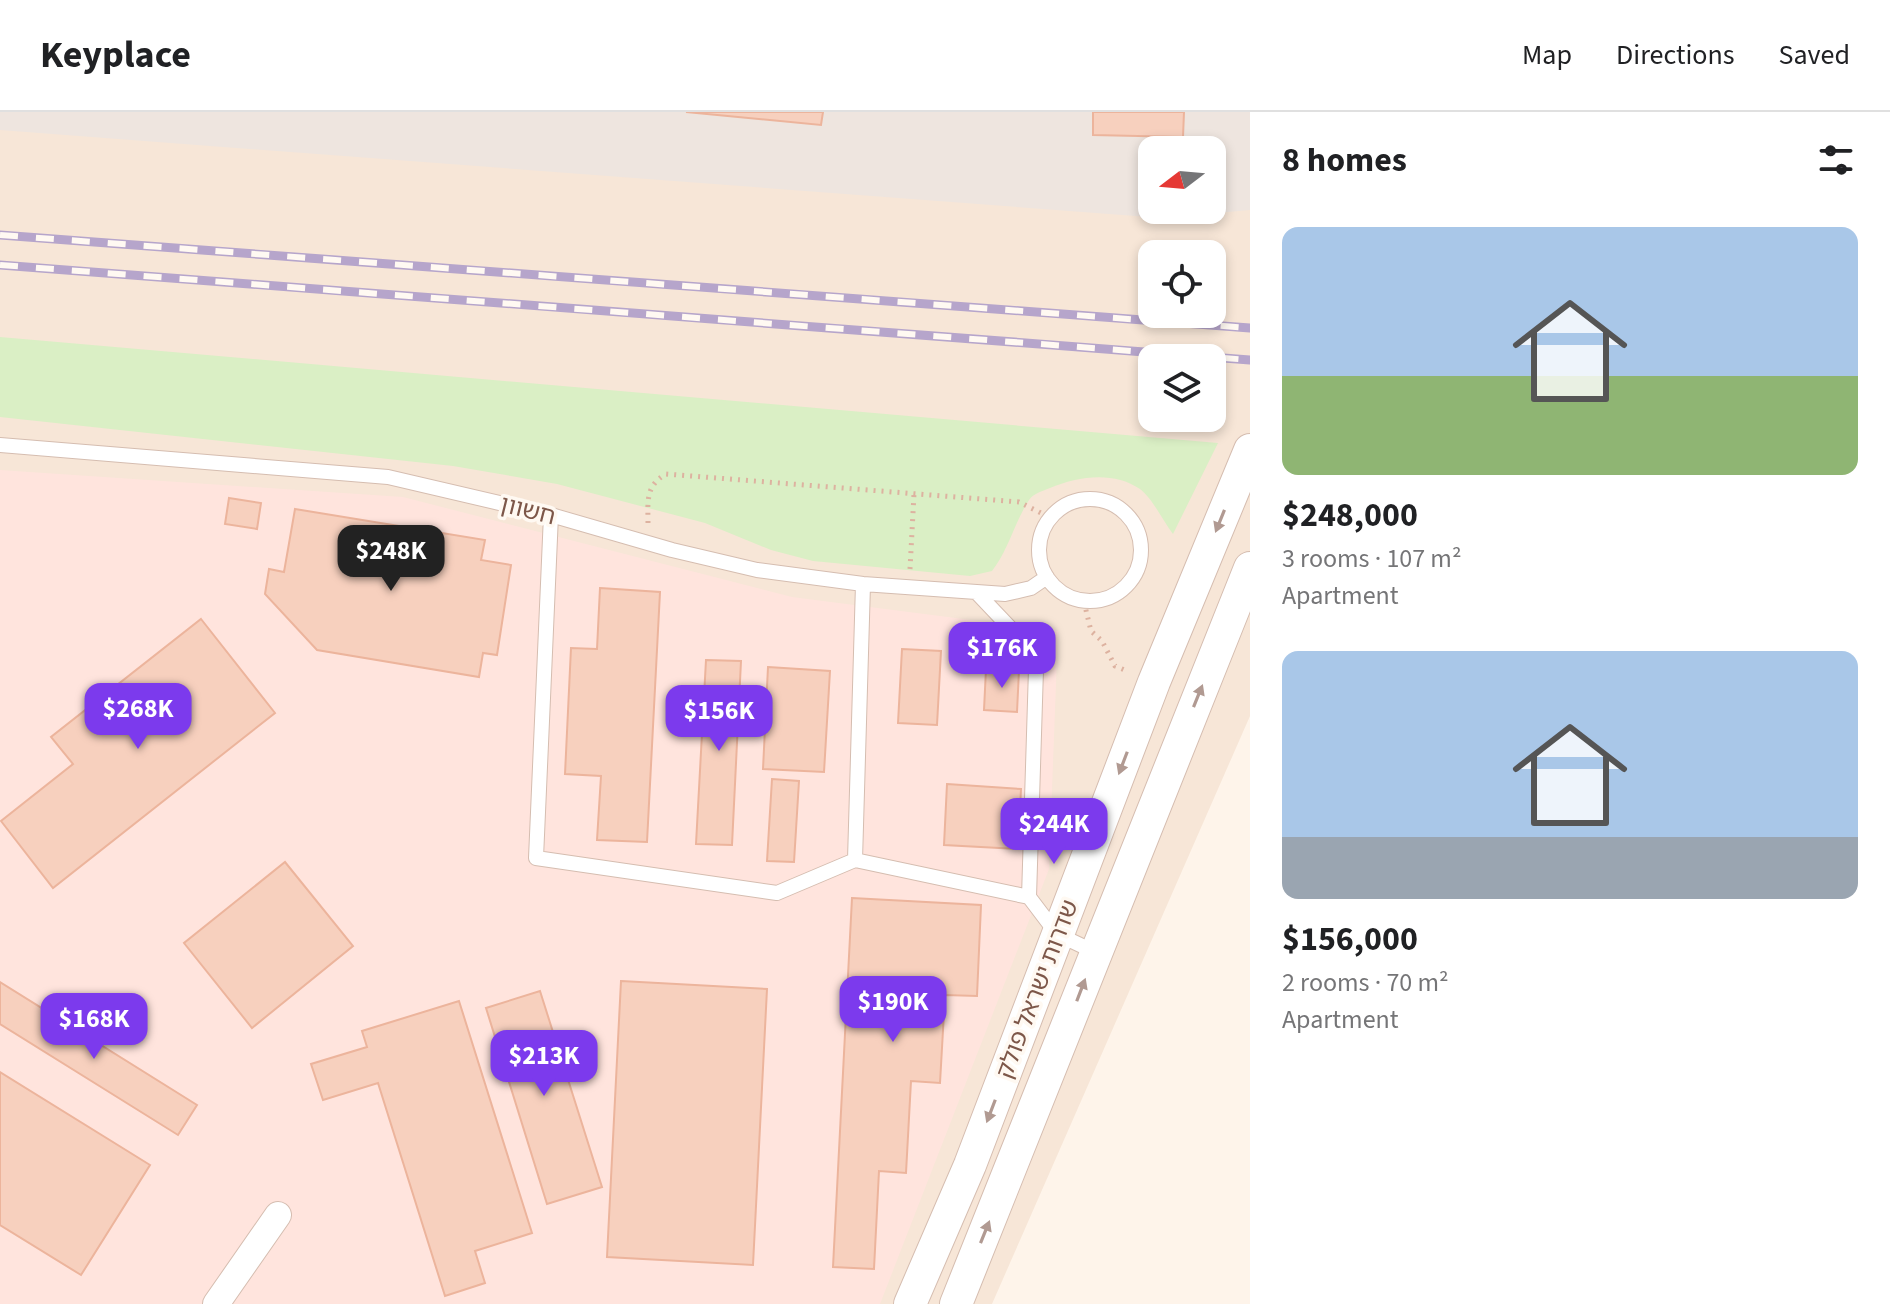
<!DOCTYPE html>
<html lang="en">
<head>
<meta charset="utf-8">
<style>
  :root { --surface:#fff; --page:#f6f6f6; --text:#202124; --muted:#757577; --line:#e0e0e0; --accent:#7c3aed }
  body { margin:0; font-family:"Source Sans 3","Noto Sans Hebrew",sans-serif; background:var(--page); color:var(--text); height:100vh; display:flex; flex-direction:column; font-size:30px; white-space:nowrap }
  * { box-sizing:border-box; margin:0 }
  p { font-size:26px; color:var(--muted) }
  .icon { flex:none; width:44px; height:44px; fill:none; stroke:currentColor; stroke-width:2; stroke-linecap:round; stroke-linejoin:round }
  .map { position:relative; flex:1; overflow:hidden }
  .side { display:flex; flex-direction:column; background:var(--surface); width:640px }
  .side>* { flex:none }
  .needle { width:52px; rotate:254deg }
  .buttons { position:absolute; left:1138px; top:24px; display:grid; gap:16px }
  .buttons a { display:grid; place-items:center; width:88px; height:88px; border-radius:16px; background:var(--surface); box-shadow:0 4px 12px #0003; font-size:40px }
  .price { position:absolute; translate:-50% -68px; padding:0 18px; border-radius:16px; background:var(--accent); color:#fff; font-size:26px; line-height:52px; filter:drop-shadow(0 2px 4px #0008) }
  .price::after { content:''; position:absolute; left:50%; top:48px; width:24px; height:18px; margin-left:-12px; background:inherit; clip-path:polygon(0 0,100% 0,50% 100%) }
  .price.active { background:#222; color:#fff }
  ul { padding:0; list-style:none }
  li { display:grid; align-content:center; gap:16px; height:424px; padding:0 32px }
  li span { display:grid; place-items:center; height:248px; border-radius:16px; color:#555 }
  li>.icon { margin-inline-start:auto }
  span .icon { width:144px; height:144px; fill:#fffc; stroke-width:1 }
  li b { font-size:34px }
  h2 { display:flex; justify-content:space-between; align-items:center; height:96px; padding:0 32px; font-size:34px }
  header { display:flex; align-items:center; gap:48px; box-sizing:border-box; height:112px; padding:0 40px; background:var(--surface); border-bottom:2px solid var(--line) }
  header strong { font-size:38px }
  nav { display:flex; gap:44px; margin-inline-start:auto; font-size:28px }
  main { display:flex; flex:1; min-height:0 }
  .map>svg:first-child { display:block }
</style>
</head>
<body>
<header>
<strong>Keyplace</strong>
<nav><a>Map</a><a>Directions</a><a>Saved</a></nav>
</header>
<main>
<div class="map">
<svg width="1250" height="1192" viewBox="0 0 1250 1192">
  <rect width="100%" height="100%" fill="#fef4ea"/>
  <path fill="#f7e6d7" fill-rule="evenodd" d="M0,0h1250v604l-258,588h-992zM1152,38h60v60h-60zM1152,142h60v60h-60zM1152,246h60v60h-60z"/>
  <path fill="#ffe4dd" d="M0,358l403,27 389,100 266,34 -9,238 -169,435h-880z"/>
  <path fill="#eee5df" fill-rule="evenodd" d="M0,0h1250v98l-88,8 -1162,-88zM1152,38h60v60h-60z"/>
  <path fill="#daefc5" d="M0,225l1218,106 -45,91c-10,-13 -20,-35 -33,-45 -26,-18 -62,-13 -90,-1 -7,3 -16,5 -21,12 -15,23 -20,49 -37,71l-22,5 -157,-15 -42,-11 -66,-27 -148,-39 -104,-18 -453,-49z"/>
  <path fill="#f7d0be" stroke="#ecb49c" stroke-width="2" d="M686,0h137l-2,13z
    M1093,0h91l-1,25 -90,-2z
    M229,386l32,5 -4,26 -32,-5z
    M295,397l190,31 -4,20 30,5 -14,90 -14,-2 -4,24 -162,-27 -52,-56 4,-25 15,3z
    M600,476l60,4 -13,250 -50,-2 4,-64 -36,-2 6,-126 26,1z
    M201,507l74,94 -222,175 -52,-67 72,-57 -22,-27z
    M902,537l39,2 -4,74 -39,-2z
    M706,548l35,1 -9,184 -36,-1z
    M768,555l62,4 -6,101 -61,-3z
    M986,557l33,1 -2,42 -33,-2z
    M772,667l27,2 -5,81 -27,-1z
    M947,672l74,5 -3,60 -74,-4z
    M285,750l68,84 -101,82 -68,-85z
    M852,786l129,7 -4,91 -32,-1 -5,88 -29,-2 -5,92 -27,-2 -5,98 -41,-2z
    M621,869l146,8 -14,276 -146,-8z
    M0,870l197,123 -19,30 -178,-111z
    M540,879l62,196 -55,17 -61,-196z
    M459,889l73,232 -57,18 10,32 -40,13 -67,-213 -55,17 -12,-36 56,-17 -5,-16z
    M0,960l150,93 -69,110 -81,-50z"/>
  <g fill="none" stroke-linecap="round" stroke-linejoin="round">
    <g stroke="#d5bdb0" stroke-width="16">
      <path id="service" d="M0,333l388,32 163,38 121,35 85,20 106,14 142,10 26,-6 16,-11
        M1039 438a51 51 0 1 1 102 0a51 51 0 1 1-102 0Z
        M551,403l-15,343 241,35 78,-33
        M863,472l-8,276 174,37 28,37 38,18
        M978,482l36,38 22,37 -7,228"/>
    </g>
    <g stroke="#d5bdb0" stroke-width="28">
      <path id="minor" d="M216,1192l62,-89"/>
    </g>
    <g stroke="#d5bdb0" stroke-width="34">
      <path id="tertiary" d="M910,1192l60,-139 184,-483 96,-232
        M956,1192l294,-736"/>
    </g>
    <path stroke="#ddb2a0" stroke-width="5" stroke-dasharray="2 6" stroke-linecap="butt" d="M648,411c0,-21 -3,-37 18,-49l353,28 32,16
      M910,457l4,-75
      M1084,490l7,29 11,10 13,25 12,5"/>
    <use href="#service" stroke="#fff" stroke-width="14"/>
    <use href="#minor" stroke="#fff" stroke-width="26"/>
    <use href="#tertiary" stroke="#fff" stroke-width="32"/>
    <g stroke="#b6a5cb" stroke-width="9">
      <path id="rail" d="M0,123l1250,93
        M0,153l1250,95"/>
    </g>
    <use href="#rail" stroke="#fff9f2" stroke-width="6" stroke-dasharray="18" stroke-linecap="butt"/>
  </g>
  <defs><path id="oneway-solid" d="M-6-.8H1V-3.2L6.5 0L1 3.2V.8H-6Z" transform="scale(2)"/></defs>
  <g fill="#b19a92">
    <use href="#oneway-solid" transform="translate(1220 409) rotate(112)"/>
    <use href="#oneway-solid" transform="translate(1198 584) rotate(-68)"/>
    <use href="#oneway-solid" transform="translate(1123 651) rotate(111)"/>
    <use href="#oneway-solid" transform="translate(1081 878) rotate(-69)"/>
    <use href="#oneway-solid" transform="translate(991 999) rotate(111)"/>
    <use href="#oneway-solid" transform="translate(985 1120) rotate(-68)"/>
  </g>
  <g text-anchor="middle" stroke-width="7" stroke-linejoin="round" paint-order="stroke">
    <g font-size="24" fill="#7d5749" stroke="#fff9f2">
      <text transform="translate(528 398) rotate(14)" y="8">חשוון</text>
      <text transform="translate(1037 877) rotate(-69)" y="8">שדרות ישראל פולק</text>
    </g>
  </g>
</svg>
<div class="buttons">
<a><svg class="needle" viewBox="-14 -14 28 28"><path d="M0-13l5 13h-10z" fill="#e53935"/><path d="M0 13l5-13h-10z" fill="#757577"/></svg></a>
<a><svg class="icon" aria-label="locate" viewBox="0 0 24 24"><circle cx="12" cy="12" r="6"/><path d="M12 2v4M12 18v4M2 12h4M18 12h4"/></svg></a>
<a><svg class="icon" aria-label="layers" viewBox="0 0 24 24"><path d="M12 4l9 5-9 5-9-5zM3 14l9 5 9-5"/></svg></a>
</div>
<b class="price active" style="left:391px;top:481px">$248K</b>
<b class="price" style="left:1002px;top:578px">$176K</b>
<b class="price" style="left:138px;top:639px">$268K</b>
<b class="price" style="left:719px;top:641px">$156K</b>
<b class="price" style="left:1054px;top:754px">$244K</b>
<b class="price" style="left:893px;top:932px">$190K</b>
<b class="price" style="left:94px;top:949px">$168K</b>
<b class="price" style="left:544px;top:986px">$213K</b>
</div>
<section class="side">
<h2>8 homes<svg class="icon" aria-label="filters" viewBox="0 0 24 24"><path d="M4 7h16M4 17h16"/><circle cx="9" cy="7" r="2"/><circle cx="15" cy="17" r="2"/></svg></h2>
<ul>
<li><span style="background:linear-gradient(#a9c7e8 60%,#8fb573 0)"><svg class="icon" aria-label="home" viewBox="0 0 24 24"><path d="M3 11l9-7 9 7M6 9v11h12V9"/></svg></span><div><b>$248,000</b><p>3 rooms · 107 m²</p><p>Apartment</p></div></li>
<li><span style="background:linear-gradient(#a9c7e8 75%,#9aa5b1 0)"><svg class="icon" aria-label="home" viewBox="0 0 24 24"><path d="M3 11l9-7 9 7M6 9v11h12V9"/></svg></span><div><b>$156,000</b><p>2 rooms · 70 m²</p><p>Apartment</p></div></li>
</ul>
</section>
</main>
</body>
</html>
